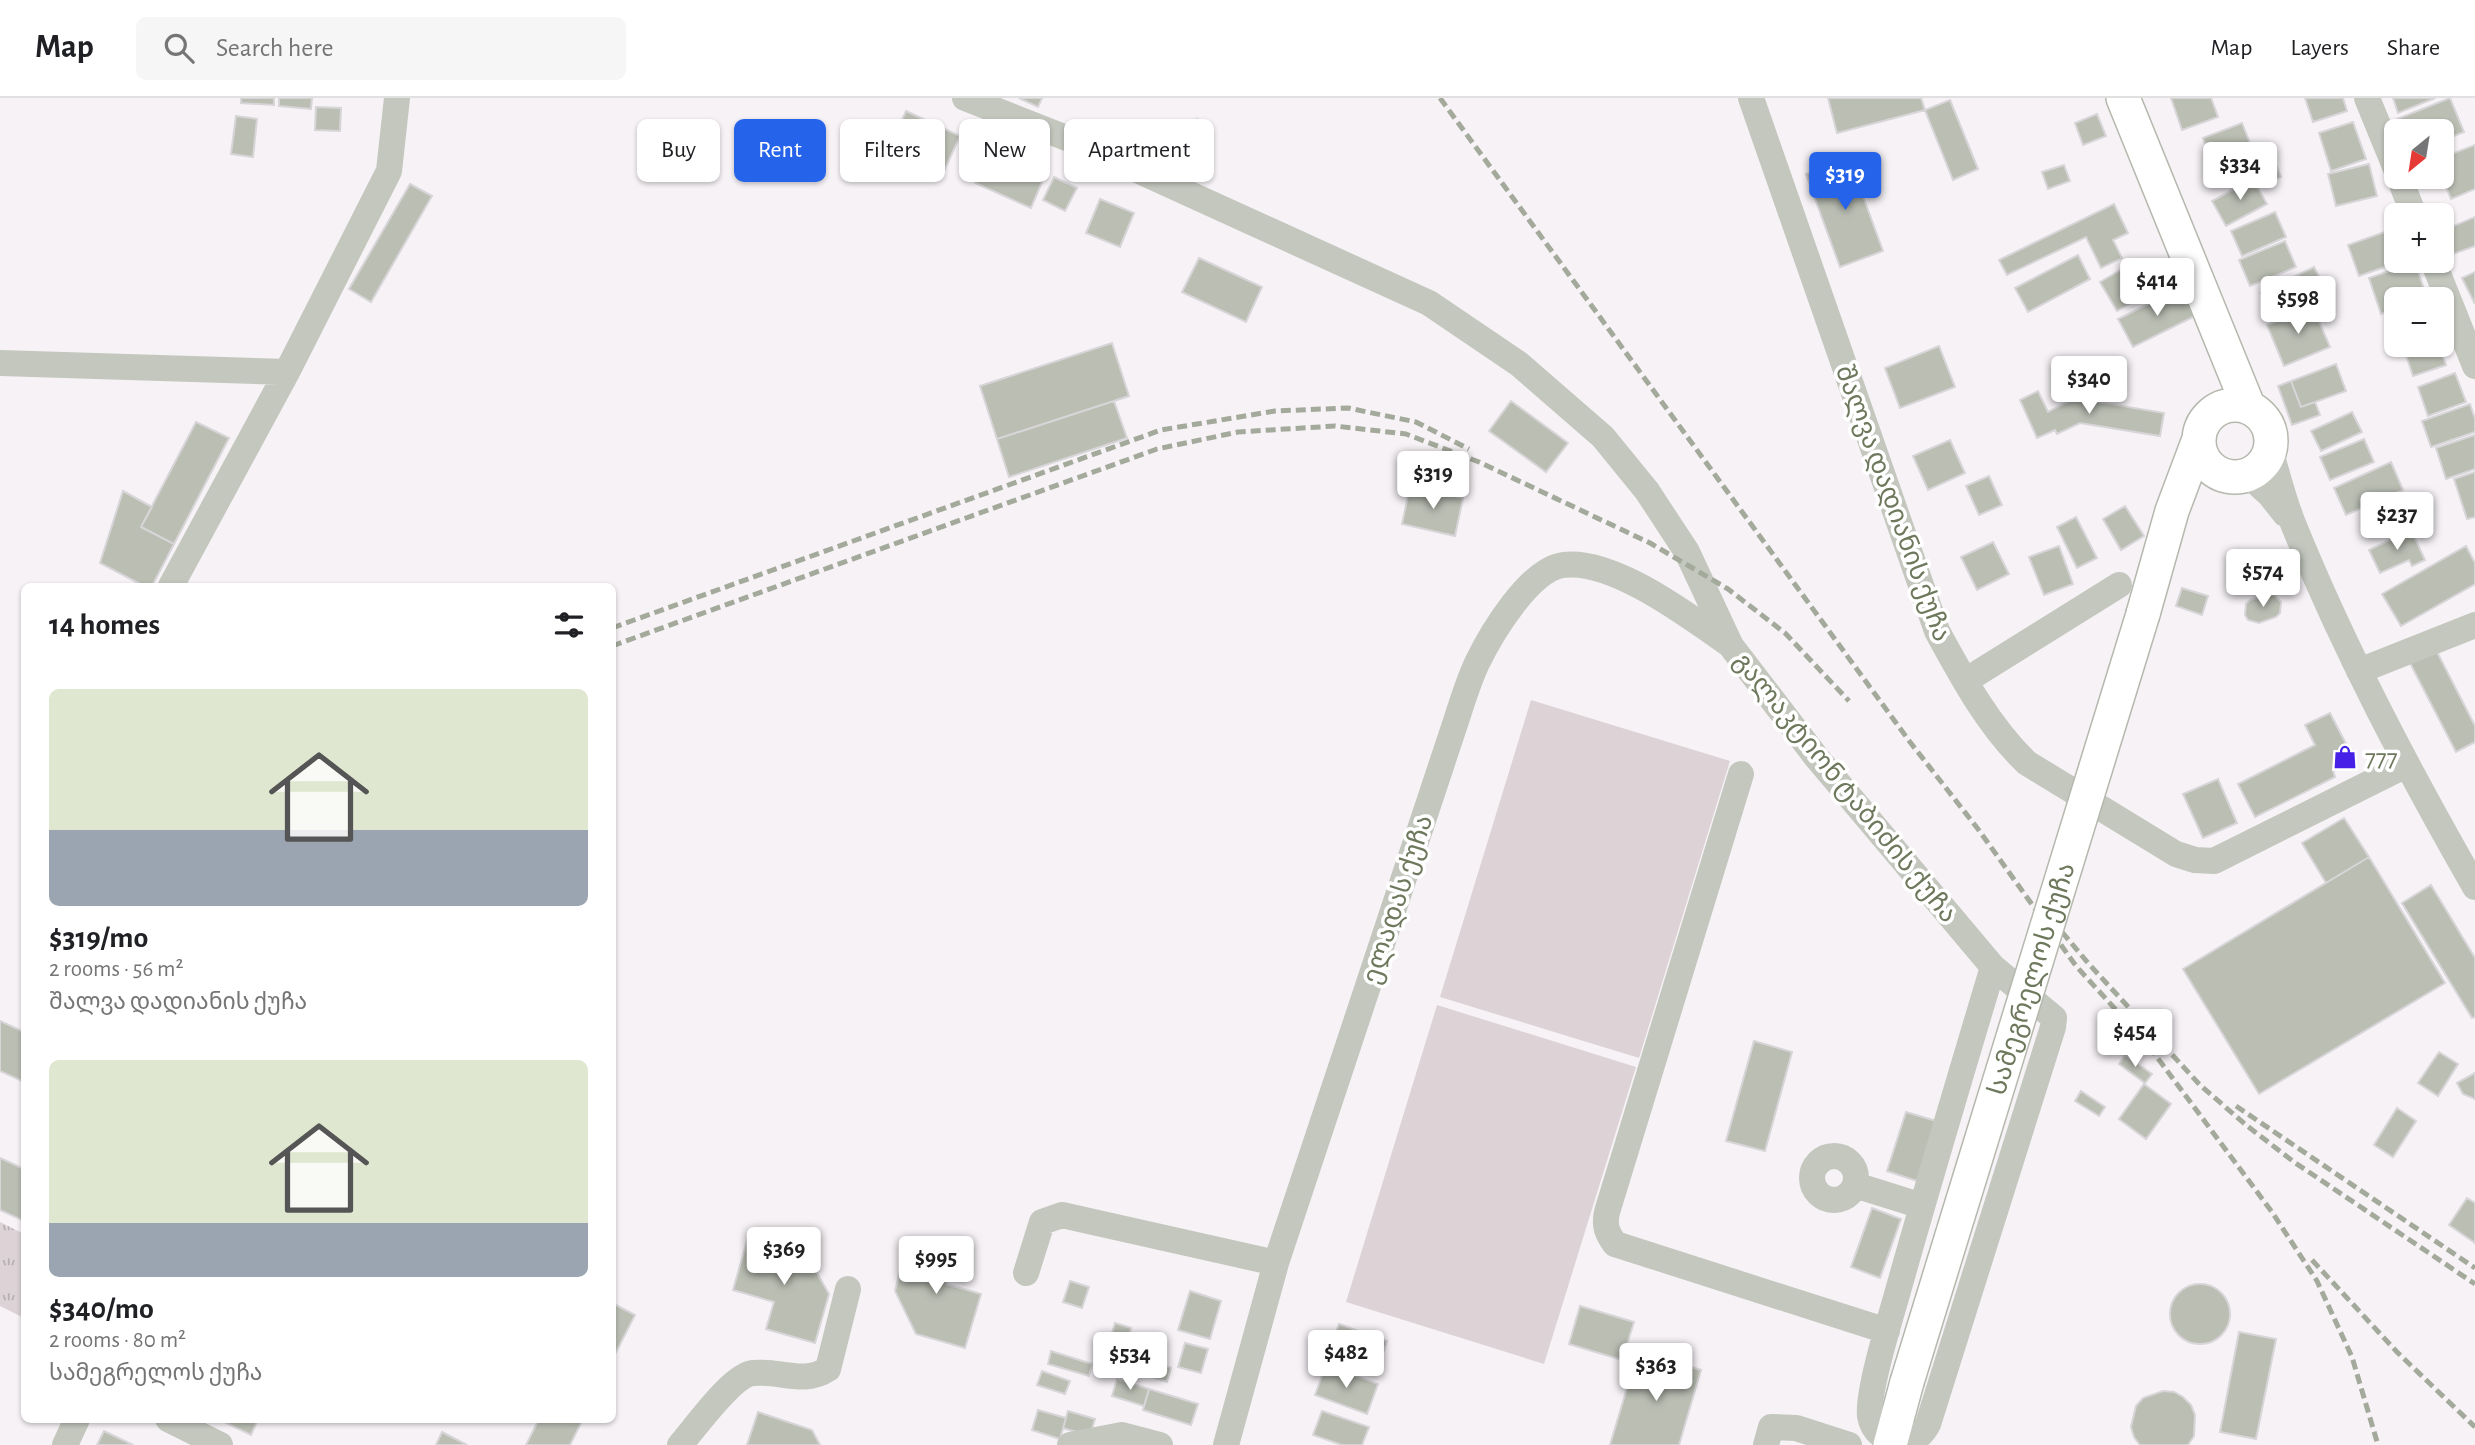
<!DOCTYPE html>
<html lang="en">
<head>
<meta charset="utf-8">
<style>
  :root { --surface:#fff; --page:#f6f6f6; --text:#202124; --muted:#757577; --line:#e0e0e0; --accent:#2563eb }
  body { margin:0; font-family:"Alegreya Sans","Noto Sans Georgian",sans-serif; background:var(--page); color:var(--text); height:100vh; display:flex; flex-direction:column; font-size:26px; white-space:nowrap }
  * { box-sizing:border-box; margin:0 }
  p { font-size:23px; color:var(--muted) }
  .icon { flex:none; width:38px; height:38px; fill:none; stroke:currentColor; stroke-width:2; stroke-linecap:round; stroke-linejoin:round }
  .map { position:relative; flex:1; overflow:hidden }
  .side { position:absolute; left:21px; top:485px; width:595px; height:840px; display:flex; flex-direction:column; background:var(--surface); border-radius:10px; box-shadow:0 2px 5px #0004 }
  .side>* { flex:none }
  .guide { position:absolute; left:637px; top:21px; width:665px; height:63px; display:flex; gap:14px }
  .needle { width:46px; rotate:210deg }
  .controls { position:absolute; left:2384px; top:21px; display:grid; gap:14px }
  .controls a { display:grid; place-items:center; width:70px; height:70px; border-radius:10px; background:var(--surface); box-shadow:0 2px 5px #0004; font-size:35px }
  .price { position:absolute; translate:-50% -60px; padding:0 16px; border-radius:7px; background:#fff; color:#222; font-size:23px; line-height:46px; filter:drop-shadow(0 2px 4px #0008) }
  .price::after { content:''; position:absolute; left:50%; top:42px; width:21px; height:16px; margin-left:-10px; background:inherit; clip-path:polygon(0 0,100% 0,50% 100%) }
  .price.selected { background:var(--accent); color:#fff }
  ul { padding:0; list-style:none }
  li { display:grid; align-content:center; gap:14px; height:371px; padding:0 28px }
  li span { display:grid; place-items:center; height:217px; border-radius:10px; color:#555 }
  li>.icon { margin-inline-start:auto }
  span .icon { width:126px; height:126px; fill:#fffc; stroke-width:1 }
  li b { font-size:30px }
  h2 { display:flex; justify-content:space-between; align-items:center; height:84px; padding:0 28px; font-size:30px }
  .tag { padding:0 24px; border-radius:10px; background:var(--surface); box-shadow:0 2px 5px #0004; font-size:24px; line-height:63px }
  .tag.selected { background:var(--accent); color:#fff }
  header { display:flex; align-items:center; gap:42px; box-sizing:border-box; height:98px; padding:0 35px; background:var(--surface); border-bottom:2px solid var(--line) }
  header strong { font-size:33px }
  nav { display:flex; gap:38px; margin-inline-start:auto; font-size:24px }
  .search { width:490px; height:63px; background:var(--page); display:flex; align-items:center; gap:18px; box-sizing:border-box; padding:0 24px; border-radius:10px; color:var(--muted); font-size:26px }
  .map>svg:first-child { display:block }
</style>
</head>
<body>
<header>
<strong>Map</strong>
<div class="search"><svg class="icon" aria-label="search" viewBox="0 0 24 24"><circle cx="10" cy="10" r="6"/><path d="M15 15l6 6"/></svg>Search here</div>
<nav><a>Map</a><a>Layers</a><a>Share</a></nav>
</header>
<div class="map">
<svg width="2475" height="1347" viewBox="0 0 2475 1347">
  <defs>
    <pattern id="grass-tufts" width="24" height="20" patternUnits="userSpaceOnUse" patternTransform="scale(1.75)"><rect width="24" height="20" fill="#ddd3d7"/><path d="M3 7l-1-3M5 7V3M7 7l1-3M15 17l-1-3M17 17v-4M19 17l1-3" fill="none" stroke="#b7b0b2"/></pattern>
  </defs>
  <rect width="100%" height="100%" fill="#f6f2f6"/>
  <path fill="url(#grass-tufts)" d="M0,1124l24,12v84l-24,-12z"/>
  <path fill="#ddd3d7" d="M1531,602l199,61 -91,297 -199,-61z
    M1437,907l199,62 -92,297 -198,-62z"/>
  <path fill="#babeb3" stroke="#d7d5d7" stroke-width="2" d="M241,0h33v7l-33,-2z
    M279,0h33l-1,11 -32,-3z
    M1019,0h23l-4,9z
    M1828,0h93l4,12 -88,23z
    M2171,0h40l7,19 -36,13z
    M2305,0h38l4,13 -34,11z
    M2393,0h42l-37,15z
    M2450,0l14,34 -23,9v-10h-39l-5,-12z
    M1950,2l28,69 -25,11 -28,-70z
    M316,9l25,1 -1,23 -25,-1z
    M906,13l54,25 -16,35 -54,-25z
    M2097,16l9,22 -23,9 -8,-22z
    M236,18l21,3 -4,38 -22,-3z
    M1197,21l13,12 -26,31 -14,-12z
    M2353,24l13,37 -35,12 -12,-38z
    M2242,25l10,25 -40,15 -9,-25z
    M2475,47v44l-24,10 -10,-24v-17z
    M989,52l56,25 -14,33 -56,-25z
    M1849,60l34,93 -43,16 -34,-93z
    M2273,60l8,19 -18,7 -7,-19z
    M2369,66l8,32 -41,10 -8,-32z
    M2064,67l6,16 -22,8 -6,-17z
    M1054,79l23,11 -12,23 -22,-11z
    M2253,81l14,25 -41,22 -14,-25z
    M410,86l22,12 -61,106 -22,-13z
    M1100,101l34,14 -14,34 -34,-14z
    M2114,106l14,29 -15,7 9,18 -21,10 -15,-31 -79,38 -8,-15z
    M2275,114l11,25 -44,19 -11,-25z
    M2475,119v29l-22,8 -9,-24z
    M2393,131l3,7v25h6l-43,15 -11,-31z
    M2285,143l11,26 -46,19 -11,-26z
    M2078,157l12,24 -62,33 -13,-24z
    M1199,160l63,29 -16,35 -64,-30z
    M2134,164l18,29 -35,20 -17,-29z
    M2415,164l12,36 -31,1v10l-15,5 -12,-36z
    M2314,169l12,23 -53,27 -12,-24z
    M2475,174v32l-13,-26z
    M2181,190l14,28 -62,31 -15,-28z
    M2313,209l17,40 -46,19 -17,-41z
    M1112,245l17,53 -132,43 -17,-53z
    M2426,247h13l7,20 -33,11 -8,-24z
    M1939,248l16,41 -55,21 -15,-40z
    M2336,266l10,27 -45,16 -10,-26z
    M2455,275l11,29 -38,14 -10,-29z
    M2291,283l10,26 14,-5 5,13 -28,10 -14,-39z
    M2038,293l10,21 27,-14 89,15 -4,23 -80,-13 -23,11 -2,-4 -18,8 -17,-38z
    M1114,303l13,37 -118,39 -12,-38z
    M1511,303l57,42 -22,29 -57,-41z
    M2470,306l5,15v13l-44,15 -9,-26z
    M2352,314l10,20 -41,19 -10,-20z
    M196,324l33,16 -55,106 -33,-17z
    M2475,337v34l-29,10 -10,-31z
    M2364,341l10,23 -44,18 -10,-23z
    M1950,342l15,33 -37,17 -15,-34z
    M2391,364l12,28 -57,25 -12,-27z
    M2475,374v45l-8,2 -13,-40z
    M1989,378l13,29 -23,10 -13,-29z
    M1410,388l53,12 -8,38 -53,-12z
    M123,393l29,16 -11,20 33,17 -22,42h-8l-44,-23z
    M2125,408l19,30 -23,14 -18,-31z
    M2076,419l21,41 -20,10 -20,-41z
    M2411,432l14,30 -13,6 -3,-6 -29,13 -11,-23z
    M1993,444l16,32 -32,16 -16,-33z
    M2059,448l14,38 -29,11 -15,-38z
    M2466,448l9,17v21l-74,42 -19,-32z
    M2182,490l26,8 -6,19 -26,-9z
    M2268,496l6,1 7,7 -1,11 -4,4 -17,6 -11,-3 -3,-5 1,-11 4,-4z
    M2436,552l39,76v16l-19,10 -46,-89z
    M2330,615l25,48 -22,10 2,6 -80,40 -17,-33 77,-39 -10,-20z
    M2218,681l19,44 -34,15 -20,-44z
    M2344,720l25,39 -43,26 -24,-40z
    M2369,759l76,126 -186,111 -76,-125z
    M2431,787l44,73v59l-3,1 -70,-115z
    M0,923l24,11v50l-24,-11z
    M1754,943l38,11 -27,99 -39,-10z
    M2439,954l19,12 -20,32 -20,-13z
    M2125,957l27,19 -7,9 -26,-19z
    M2475,975v26l-12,-5 -6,-11z
    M2144,986l27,20 -25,35 -27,-20z
    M2081,993l24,16 -6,9 -24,-15z
    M2397,1010l19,13 -23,36 -19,-12z
    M1906,1014l30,9 -19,60 -30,-10z
    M0,1060l24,11v52l-24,-11z
    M2467,1100l8,5v40l-26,-18z
    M1872,1110l29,11 -21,59 -29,-11z
    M749,1136l55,16 25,44 -14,49 -49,-14 8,-27 -41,-12z
    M917,1141l39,11 -10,34 35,10 -16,54 -49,-14 -21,-43 5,-21 7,2z
    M1070,1183l19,6 -7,21 -19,-6z
    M2170 1216a30 30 0 1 1 60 0a30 30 0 1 1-60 0Z
    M1190,1193l31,10 -11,38 -32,-9z
    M612,1205l23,12 -23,45z
    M1580,1208l54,16 -12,38 -53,-16z
    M1115,1225l16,5 -2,9 -17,-4z
    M1339,1226l48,17 -10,30 -49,-17z
    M2239,1234l37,7 -20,100 -36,-7z
    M1111,1239l20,6 -4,17 -21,-6z
    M1185,1245l23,6 -7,24 -23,-6z
    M1051,1253l41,13 -3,12 -41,-12z
    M1638,1253l63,19 -22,75h-69z
    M1145,1261l26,9 -4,14 -27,-9z
    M1326,1267l52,19 -11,30 -52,-19z
    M1042,1273l28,10 -5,13 -28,-9z
    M1117,1281l32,10 -5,17 -32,-10z
    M1149,1291l49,15 -7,21 -48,-15z
    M2163,1293l11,1 9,5 8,8 4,10 -1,21 -6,9h-48l-6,-8 -3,-10 5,-21 7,-8z
    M1038,1312l28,8 -6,21 -28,-9z
    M1068,1313l27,8 -5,17 -27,-8z
    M1322,1313l47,16 -7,18h-20l-29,-10z
    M758,1314l54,18 8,15h-73z
    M218,1321h40l-7,16z
    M539,1321h44l-13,26h-44z
    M104,1333l29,14h-36z
    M442,1334l25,13h-31z"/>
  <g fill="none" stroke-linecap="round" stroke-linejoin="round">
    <g stroke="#b4b8ad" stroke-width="36">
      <path id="major" d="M2123,0l126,310
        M2199 343a36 36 0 1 1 72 0a36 36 0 1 1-72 0Z
        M2143,516l29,-103 27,-72
        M1890,1347l17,-63"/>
    </g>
    <path stroke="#c3c7be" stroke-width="26" d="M965,0l104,41 360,164 90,61 84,73 44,54 40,61 44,94 86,112 176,209 61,51 -1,9 -125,397c-4,8 -10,14 -19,17 -17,4 -36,-6 -39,-25 -3,-22 19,-94 26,-118 31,-111 64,-221 97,-331
      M1751,0l186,533c25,46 52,96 90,132l149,91 19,6 19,1 192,-96
      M2367,0l29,71
      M2399,79l15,38
      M2433,163l42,105
      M0,265l287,9
      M2270,352c8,26 14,52 24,76 51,125 114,244 181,361
      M2248,377l22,20 15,19
      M171,488l116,-214 102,-201 8,-73
      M2359,573l116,-46
      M1965,583l154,-96
      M1741,676l-134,438c-3,14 0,21 8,32l272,87
      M1812 1080a22 22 0 1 1 44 0a22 22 0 1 1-44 0Z
      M1855,1087l67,21
      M1026,1175l16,-51 20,-7 214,48
      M168,1321l52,26
      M65,1347l12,-26
      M680,1347c15,-17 52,-70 73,-72 27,-3 51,12 75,-4l20,-80
      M1070,1347l52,-10 38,10
      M1226,1347l50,-182 181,-545c6,-19 12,-38 20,-55 14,-29 52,-93 86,-98 50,-7 127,52 166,79
      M1766,1347l5,-18 25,1 53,17"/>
    <use href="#major" stroke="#fff" stroke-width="33"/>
    <path stroke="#a4aa9b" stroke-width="5" stroke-dasharray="10 5" stroke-linecap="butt" d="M1440,0l470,644 68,87 98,137 72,79 124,167 45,69 35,76 26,88
      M612,530l549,-198 114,-19 73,-3 68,14 53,27
      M612,548l545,-197 81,-17 97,-6 71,8 73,28 171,81 78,46 57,44 64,68
      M2062,834l26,31 112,122 46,40 48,37 181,122
      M2236,1008l239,162
      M2312,1162l85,92 78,75"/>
    <g stroke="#b4b8ad" stroke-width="36" stroke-linecap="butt">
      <g id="major-bridge">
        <path id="s1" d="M1907,1284l236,-768"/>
      </g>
    </g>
    <use href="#major-bridge" stroke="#fff" stroke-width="33"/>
  </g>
  <defs>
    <g id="shop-bare" transform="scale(1.89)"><path d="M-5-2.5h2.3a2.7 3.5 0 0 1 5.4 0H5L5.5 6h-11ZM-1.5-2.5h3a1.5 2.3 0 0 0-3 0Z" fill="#4620e7" stroke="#fff" stroke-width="2.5" paint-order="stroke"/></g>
  </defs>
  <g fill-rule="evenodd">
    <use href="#shop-bare" x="2345" y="659"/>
  </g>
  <g text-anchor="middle" stroke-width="7" stroke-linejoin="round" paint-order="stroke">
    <g font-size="26" fill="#6d785c" stroke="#fff">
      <text transform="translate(1894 405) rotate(70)" y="9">შალვა დადიანის ქუჩა</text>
      <text transform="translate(1846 689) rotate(51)" y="9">გალაკტიონ ტაბიძის ქუჩა</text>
      <text transform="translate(1397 801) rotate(-72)" y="9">ელადას ქუჩა</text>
      <text dy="9" stroke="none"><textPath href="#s1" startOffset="422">სამეგრელოს ქუჩა</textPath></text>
    </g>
    <g font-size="26" fill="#6d785c" stroke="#fff" text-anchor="start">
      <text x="2365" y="668">777</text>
    </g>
  </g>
</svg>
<div class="controls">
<a><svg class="needle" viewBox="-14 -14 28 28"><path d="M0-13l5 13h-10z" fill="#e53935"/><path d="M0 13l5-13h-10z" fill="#757577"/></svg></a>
<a>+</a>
<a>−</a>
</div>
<b class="price" style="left:2240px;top:104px">$334</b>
<b class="price selected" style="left:1845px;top:114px">$319</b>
<b class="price" style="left:2157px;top:220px">$414</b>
<b class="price" style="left:2298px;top:238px">$598</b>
<b class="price" style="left:2089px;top:318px">$340</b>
<b class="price" style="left:1433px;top:413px">$319</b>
<b class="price" style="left:2397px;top:454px">$237</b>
<b class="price" style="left:2263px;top:511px">$574</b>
<b class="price" style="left:2135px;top:971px">$454</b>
<b class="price" style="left:784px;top:1189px">$369</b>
<b class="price" style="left:936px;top:1198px">$995</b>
<b class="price" style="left:1346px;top:1292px">$482</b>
<b class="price" style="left:1130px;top:1294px">$534</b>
<b class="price" style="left:1656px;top:1305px">$363</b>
<div class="guide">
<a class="tag">Buy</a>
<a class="tag selected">Rent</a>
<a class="tag">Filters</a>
<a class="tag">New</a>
<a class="tag">Apartment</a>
</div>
<section class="side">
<h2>14 homes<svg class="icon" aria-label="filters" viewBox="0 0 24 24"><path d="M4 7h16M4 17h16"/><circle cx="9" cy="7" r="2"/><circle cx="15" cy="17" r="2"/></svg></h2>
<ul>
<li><span style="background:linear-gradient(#dfe7d0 65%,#9aa5b1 0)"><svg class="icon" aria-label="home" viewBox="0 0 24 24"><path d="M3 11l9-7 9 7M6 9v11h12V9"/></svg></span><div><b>$319/mo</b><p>2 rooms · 56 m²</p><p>შალვა დადიანის ქუჩა</p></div></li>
<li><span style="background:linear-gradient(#dfe7d0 75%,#9aa5b1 0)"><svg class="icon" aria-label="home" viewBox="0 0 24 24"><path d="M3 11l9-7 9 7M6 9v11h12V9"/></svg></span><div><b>$340/mo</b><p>2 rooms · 80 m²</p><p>სამეგრელოს ქუჩა</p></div></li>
</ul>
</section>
</div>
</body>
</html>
